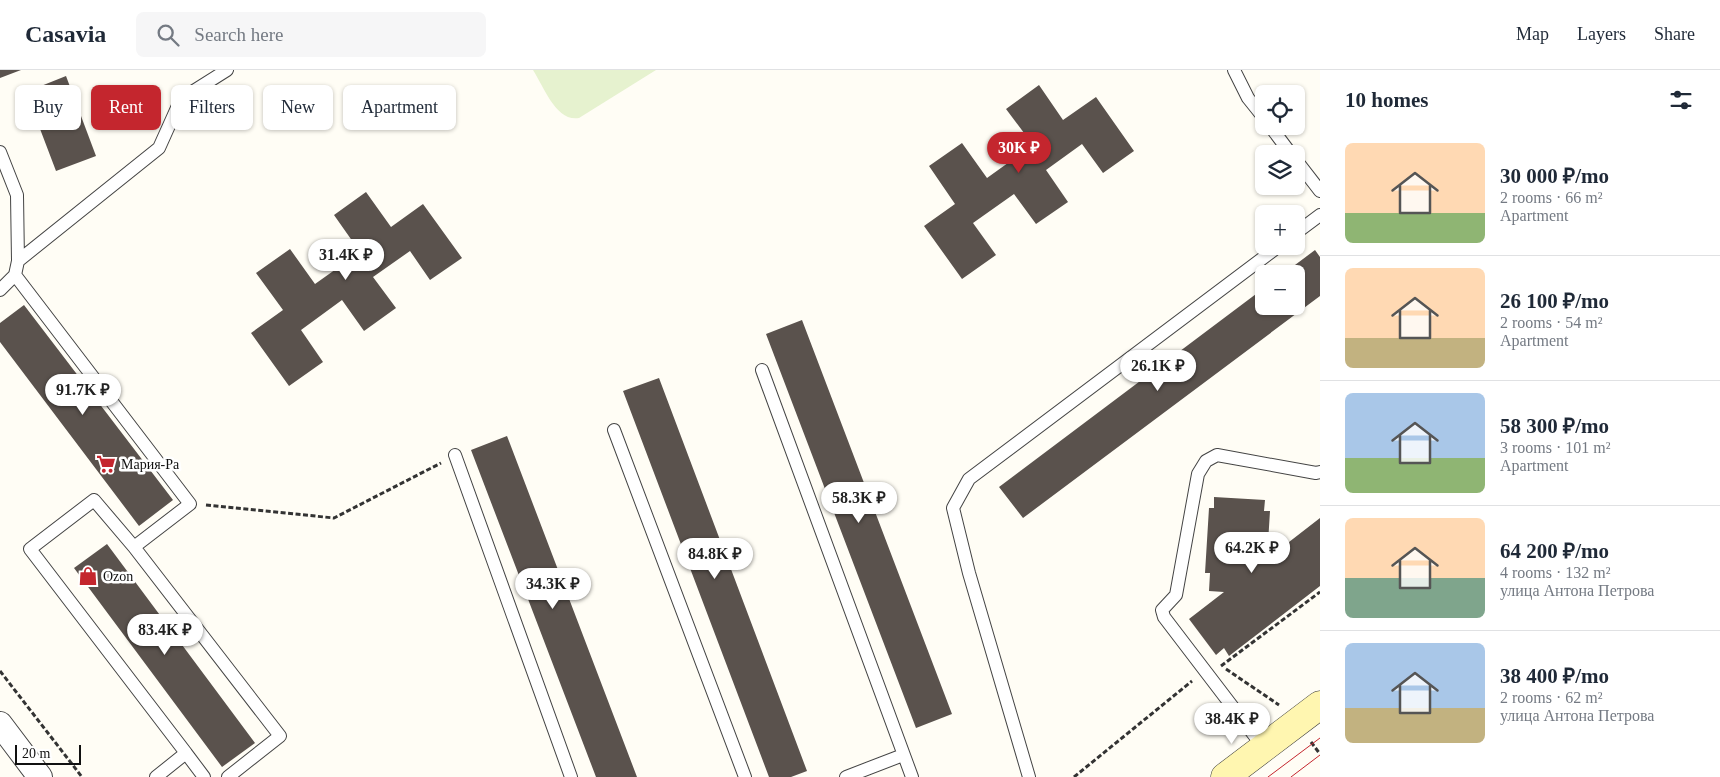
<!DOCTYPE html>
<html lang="en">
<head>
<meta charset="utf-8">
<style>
  :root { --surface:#fff; --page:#f6f6f7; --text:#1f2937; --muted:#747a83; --line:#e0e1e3; --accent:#c4262e }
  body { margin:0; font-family:Georgia,serif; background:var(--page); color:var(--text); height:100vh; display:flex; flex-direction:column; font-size:19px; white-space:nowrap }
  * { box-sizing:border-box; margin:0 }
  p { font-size:16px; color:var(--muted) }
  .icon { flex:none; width:28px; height:28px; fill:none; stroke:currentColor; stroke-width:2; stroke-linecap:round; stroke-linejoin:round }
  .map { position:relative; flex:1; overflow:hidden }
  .sheet { display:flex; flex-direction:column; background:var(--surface); width:400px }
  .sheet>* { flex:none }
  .guide { position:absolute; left:15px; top:15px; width:475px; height:45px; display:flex; gap:10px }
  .controls { position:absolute; left:1255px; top:15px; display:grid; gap:10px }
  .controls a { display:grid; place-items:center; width:50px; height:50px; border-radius:8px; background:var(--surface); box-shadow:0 1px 4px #0004; font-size:25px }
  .scale { position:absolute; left:15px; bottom:12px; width:66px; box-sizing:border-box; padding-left:5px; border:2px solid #111; border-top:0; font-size:14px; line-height:18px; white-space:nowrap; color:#111; -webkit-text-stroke:4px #fff; paint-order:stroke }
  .price { position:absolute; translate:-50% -42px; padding:0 11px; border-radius:18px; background:#fff; color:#222; font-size:16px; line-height:32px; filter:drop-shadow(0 1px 2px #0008) }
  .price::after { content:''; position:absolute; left:50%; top:30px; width:15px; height:11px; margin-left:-8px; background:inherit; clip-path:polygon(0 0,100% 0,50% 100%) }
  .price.active { background:var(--accent); color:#fff }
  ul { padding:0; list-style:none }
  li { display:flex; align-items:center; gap:15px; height:125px; padding:0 25px }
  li+li { border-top:1px solid var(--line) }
  li span { display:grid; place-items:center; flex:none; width:140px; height:100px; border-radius:8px; color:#555 }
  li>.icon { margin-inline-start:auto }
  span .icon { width:60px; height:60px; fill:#fffc; stroke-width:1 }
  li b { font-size:21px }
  h2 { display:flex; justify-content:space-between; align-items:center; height:60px; padding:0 25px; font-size:21px }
  .tag { padding:0 18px; border-radius:8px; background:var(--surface); box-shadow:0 1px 4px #0004; font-size:18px; line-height:45px }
  .tag.active { background:var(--accent); color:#fff }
  header { display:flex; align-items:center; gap:30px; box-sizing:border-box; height:70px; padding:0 25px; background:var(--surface); border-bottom:1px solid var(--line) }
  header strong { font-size:24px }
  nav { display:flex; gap:28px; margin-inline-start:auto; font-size:18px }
  .search { width:350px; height:45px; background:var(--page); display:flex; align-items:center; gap:12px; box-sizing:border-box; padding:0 18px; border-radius:8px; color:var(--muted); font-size:19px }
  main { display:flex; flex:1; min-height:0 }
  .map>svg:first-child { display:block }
</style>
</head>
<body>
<header>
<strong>Casavia</strong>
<div class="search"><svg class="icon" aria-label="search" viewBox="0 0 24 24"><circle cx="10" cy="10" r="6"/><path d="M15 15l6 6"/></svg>Search here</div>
<nav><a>Map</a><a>Layers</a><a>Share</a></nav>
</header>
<main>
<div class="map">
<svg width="1320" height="707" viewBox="0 0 1320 707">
  <rect width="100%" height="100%" fill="#fffdf5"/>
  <path fill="#e6f2cf" d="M533,0h123l-77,48c-23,4 -35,-31 -46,-48z"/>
  <path fill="#5a524d" d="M0,0h21l-21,8z
    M66,6l30,80 -40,15 -30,-79z
    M1039,15l24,35 33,-23 38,54 -31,22 -21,-29 -36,26 22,32 -32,22 -22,-30 -41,29 23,32 -34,24 -38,-53 31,-22 -26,-38 33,-23 25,35 46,-33 -27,-36z
    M366,122l25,35 32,-23 39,54 -32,22 -20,-29 -37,26 23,31 -32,23 -22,-31 -41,30 22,32 -34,24 -38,-53 32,-23 -27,-37 34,-24 25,35 45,-32 -26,-37z
    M1315,180l5,7v39l-297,222 -24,-31 265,-199v18h32v-32h-13z
    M24,235l149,195 -34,26 -139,-184v-19z
    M802,250l150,394 -36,14 -150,-394z
    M659,308l148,393 -16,6h-22l-146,-386z
    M507,366l130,341h-41l-125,-327z
    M1214,427l51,3 -1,11h6l-3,48 53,-41v68l-91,70 -5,-8 -8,7 -27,-36 35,-27 -15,-1 1,-18h-5l4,-65h5z
    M107,474l148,199 -33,24 -148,-199z"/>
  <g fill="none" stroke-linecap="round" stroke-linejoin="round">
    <g stroke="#444" stroke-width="14">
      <path id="lane" d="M1234,0l14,28 16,20
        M1270,56l21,28
        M0,82l17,43 1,66
        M1296,90l24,31
        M1296,163l24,-18
        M15,205l175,229 -56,43
        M0,220l15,-15 3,-14 141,-113 22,-49 46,-29
        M762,300l150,407
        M614,360l131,347
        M455,385l116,322
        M1264,678l-100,-131 -2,-7 14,-15 22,-121 8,-13 11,-6 99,18 4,-1
        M186,683l-156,-204 64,-49 40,47 146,189 -52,41
        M156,707l30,-24 18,24
        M846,707l57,-22
        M1029,707l-60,-204 -16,-65 16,-29 310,-233"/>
    </g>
    <g stroke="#444" stroke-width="26">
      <path id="street" d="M0,654l40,53"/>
    </g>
    <g stroke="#333" stroke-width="29">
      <path id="secondary" d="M1225,707l95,-72"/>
    </g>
    <path stroke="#333" stroke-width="3" stroke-dasharray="5 2.5" stroke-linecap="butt" d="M206,435l128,13 107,-55
      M1221,596l99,-74
      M1226,599l53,36
      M0,601l82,106
      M1311,672l9,12
      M1074,707l118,-96"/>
    <use href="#lane" stroke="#fff" stroke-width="12"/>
    <use href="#street" stroke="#fff" stroke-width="24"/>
    <use href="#secondary" stroke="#fff6b0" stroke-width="28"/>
    <path stroke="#c4262e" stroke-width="1" d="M1268,707l52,-39
      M1291,707l29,-22"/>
  </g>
  <defs>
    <g id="supermarket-bare" transform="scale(1.5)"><path d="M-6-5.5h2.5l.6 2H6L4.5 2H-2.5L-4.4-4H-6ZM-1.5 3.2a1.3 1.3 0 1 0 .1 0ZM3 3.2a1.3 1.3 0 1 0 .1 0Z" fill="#c4262e" stroke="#fff" stroke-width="2.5" paint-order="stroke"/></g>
    <g id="shop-bare" transform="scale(1.5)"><path d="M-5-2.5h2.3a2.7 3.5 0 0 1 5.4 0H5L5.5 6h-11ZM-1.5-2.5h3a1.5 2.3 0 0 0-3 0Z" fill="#c4262e" stroke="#fff" stroke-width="2.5" paint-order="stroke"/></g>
  </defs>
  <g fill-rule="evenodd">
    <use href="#supermarket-bare" x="106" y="394"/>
    <use href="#shop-bare" x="88" y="506"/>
  </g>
  <g text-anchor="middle" stroke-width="5" stroke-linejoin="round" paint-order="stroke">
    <g font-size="14" fill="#111" stroke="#fff" text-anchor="start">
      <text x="121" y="399">Мария-Ра</text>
      <text x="103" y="511">Ozon</text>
    </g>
  </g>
</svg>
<div class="controls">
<a><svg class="icon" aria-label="locate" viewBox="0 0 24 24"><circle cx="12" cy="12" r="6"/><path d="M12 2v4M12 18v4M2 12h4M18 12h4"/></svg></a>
<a><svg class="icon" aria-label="layers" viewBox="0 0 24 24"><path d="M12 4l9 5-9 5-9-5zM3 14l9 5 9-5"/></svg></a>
<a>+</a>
<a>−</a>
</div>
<div class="scale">20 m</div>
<b class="price active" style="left:1019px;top:104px">30K ₽</b>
<b class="price" style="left:346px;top:211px">31.4K ₽</b>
<b class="price" style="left:1158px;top:322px">26.1K ₽</b>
<b class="price" style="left:83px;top:346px">91.7K ₽</b>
<b class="price" style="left:859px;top:454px">58.3K ₽</b>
<b class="price" style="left:1252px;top:504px">64.2K ₽</b>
<b class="price" style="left:715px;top:510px">84.8K ₽</b>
<b class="price" style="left:553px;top:540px">34.3K ₽</b>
<b class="price" style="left:165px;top:586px">83.4K ₽</b>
<b class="price" style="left:1232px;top:675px">38.4K ₽</b>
<div class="guide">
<a class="tag">Buy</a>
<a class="tag active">Rent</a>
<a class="tag">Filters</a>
<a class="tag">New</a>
<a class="tag">Apartment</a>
</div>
</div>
<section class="sheet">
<h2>10 homes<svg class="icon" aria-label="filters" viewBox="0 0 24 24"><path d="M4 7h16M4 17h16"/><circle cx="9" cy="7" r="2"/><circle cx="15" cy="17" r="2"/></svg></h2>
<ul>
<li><span style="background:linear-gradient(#ffd9b3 70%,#8fb573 0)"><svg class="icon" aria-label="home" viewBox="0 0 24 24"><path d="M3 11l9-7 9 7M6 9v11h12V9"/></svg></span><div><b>30 000 ₽/mo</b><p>2 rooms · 66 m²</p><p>Apartment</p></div></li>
<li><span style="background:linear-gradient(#ffd9b3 70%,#c2b280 0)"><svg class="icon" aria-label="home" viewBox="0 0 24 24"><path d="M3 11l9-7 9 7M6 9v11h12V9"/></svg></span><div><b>26 100 ₽/mo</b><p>2 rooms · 54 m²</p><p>Apartment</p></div></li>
<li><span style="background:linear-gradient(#a9c7e8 65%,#8fb573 0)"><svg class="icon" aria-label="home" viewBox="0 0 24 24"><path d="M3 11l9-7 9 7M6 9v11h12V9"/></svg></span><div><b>58 300 ₽/mo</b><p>3 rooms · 101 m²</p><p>Apartment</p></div></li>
<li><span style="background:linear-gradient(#ffd9b3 60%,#7fa58c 0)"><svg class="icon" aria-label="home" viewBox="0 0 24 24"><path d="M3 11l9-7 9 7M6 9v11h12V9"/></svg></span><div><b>64 200 ₽/mo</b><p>4 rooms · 132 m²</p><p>улица Антона Петрова</p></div></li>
<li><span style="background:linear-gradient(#a9c7e8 65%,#c2b280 0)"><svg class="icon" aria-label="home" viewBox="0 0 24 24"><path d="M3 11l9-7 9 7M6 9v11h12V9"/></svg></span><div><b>38 400 ₽/mo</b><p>2 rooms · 62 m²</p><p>улица Антона Петрова</p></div></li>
</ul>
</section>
</main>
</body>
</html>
